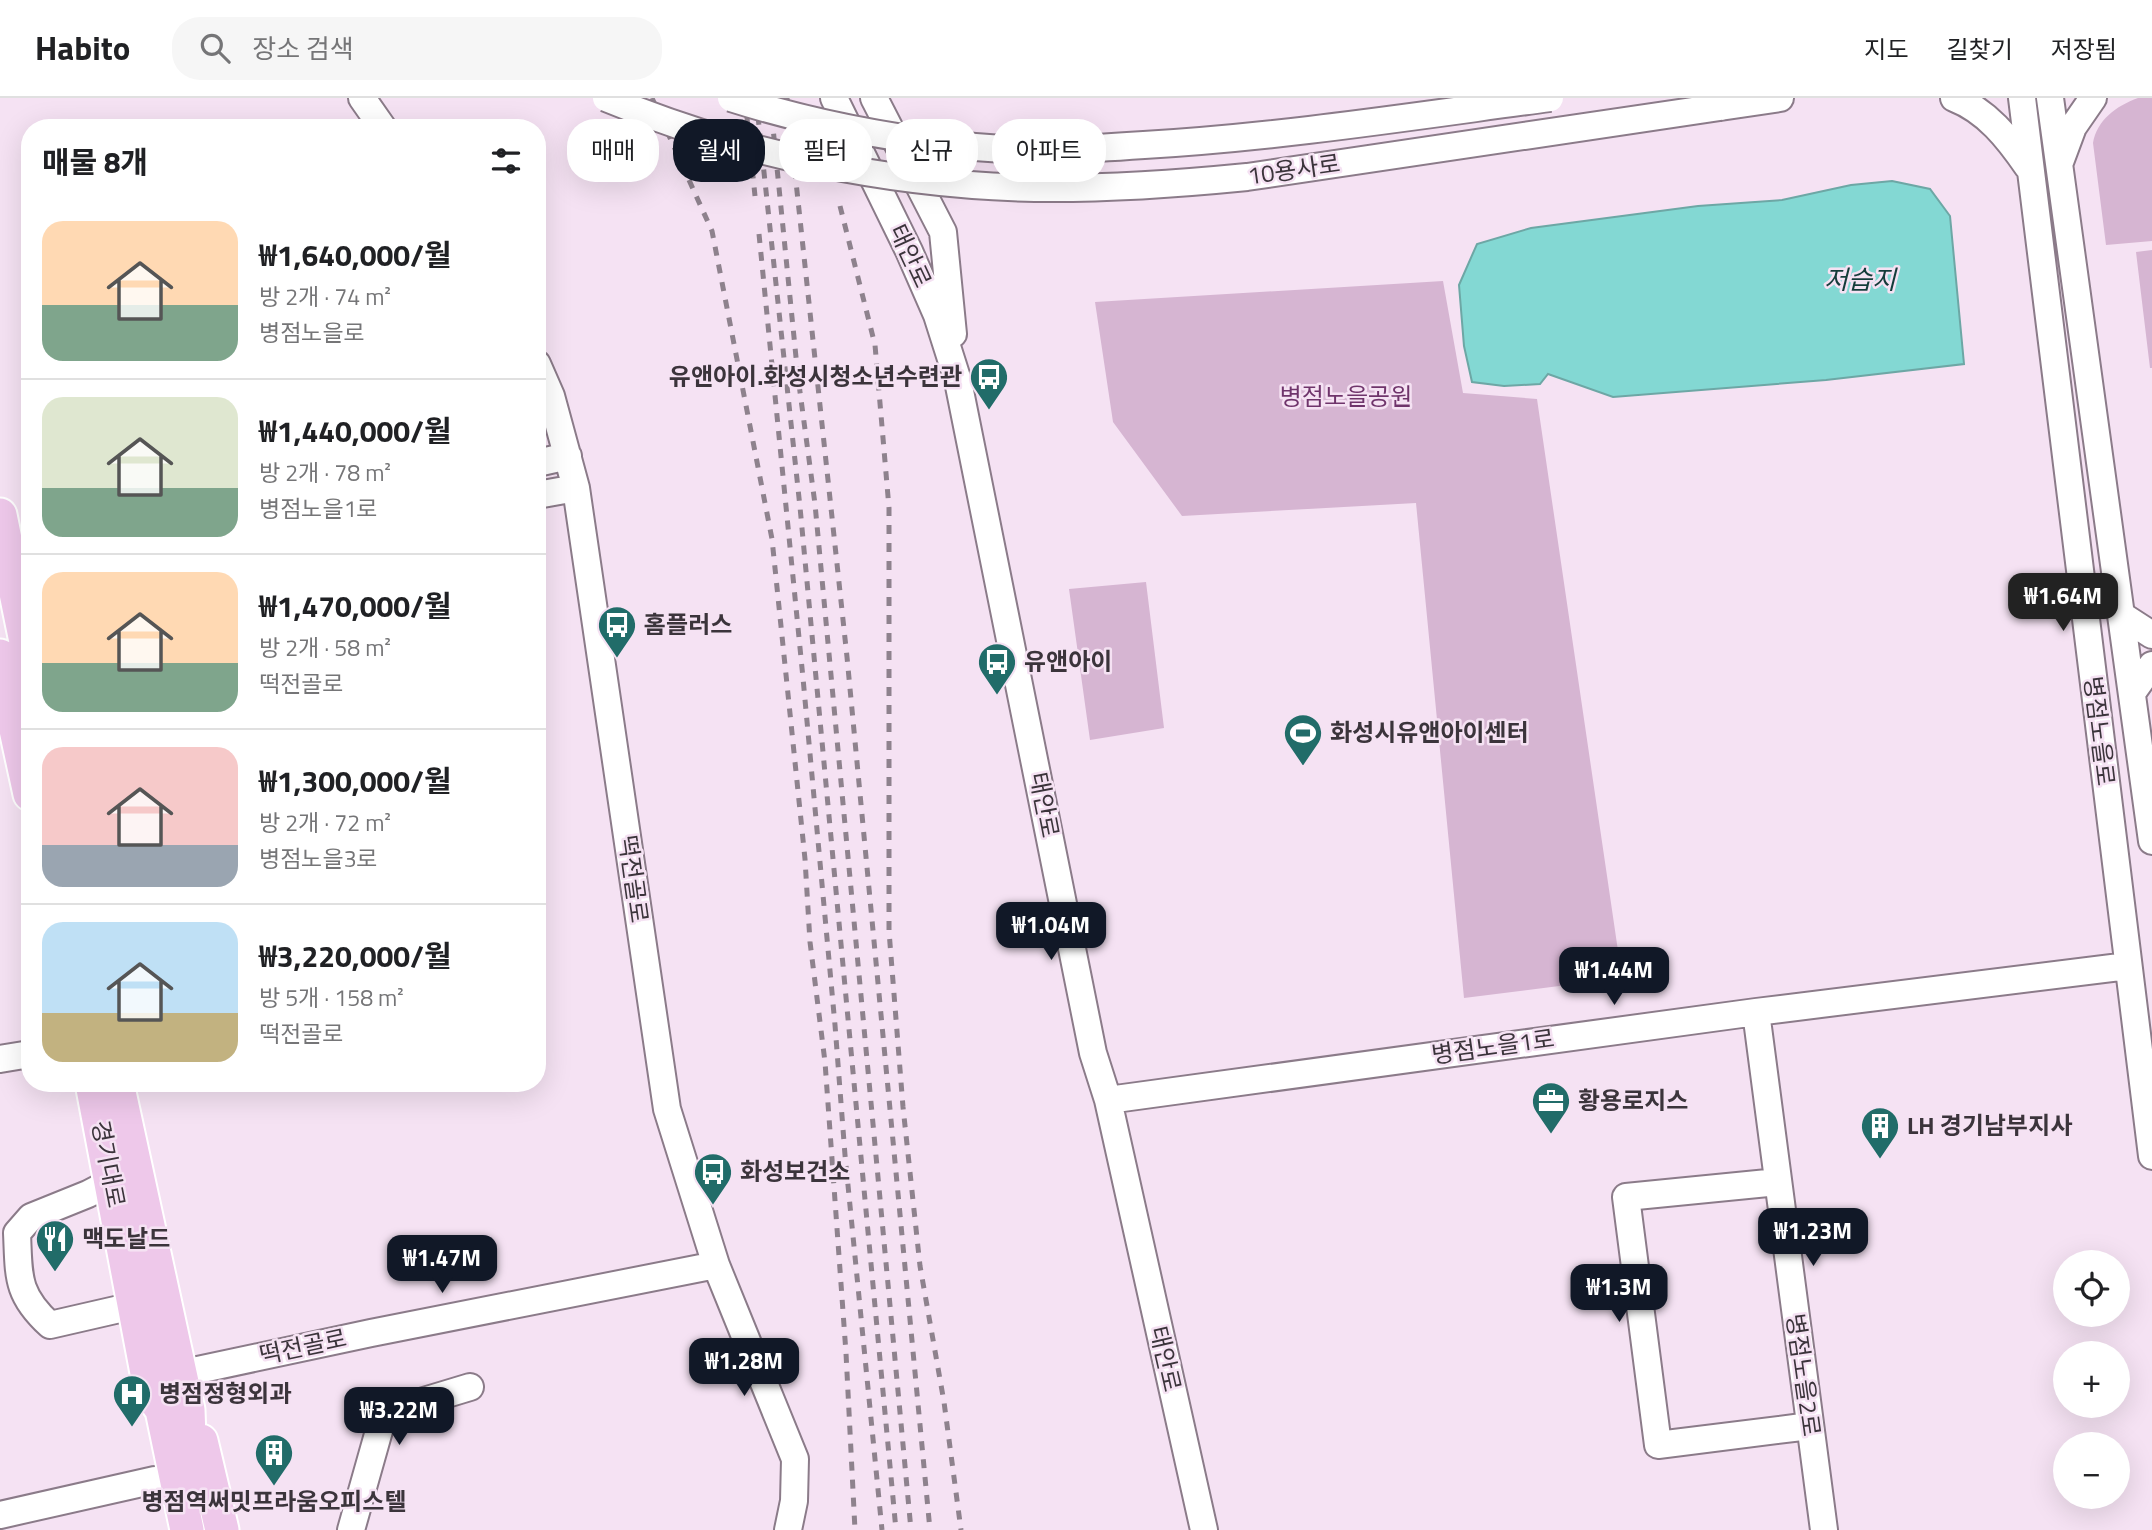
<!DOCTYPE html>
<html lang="ko">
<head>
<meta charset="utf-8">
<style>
  :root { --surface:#fff; --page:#f6f6f6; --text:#202124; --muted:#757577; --line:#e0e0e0; --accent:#111827 }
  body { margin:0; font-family:"Titillium Web","Noto Sans KR",sans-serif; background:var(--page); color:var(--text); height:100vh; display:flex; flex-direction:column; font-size:26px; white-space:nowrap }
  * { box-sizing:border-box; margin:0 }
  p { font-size:23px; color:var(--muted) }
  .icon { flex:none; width:38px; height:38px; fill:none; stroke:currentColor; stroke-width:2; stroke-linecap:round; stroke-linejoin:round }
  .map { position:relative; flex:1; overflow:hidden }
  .drawer { position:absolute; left:21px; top:21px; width:525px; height:973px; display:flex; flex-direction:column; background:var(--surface); border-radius:28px; box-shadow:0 7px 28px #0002 }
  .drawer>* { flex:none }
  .banner { position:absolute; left:567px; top:21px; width:665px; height:63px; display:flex; gap:14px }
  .buttons { position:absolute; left:2053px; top:1152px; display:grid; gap:14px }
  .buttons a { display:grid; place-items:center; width:77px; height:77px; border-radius:50%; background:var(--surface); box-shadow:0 7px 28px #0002; font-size:35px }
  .price { position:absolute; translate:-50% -60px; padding:0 16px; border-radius:14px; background:var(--accent); color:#fff; font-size:23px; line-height:46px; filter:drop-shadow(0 2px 4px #0008) }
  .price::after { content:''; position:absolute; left:50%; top:42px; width:21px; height:16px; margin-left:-10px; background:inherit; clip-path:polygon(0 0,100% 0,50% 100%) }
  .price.on { background:#222; color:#fff }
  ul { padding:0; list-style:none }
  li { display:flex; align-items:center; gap:21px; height:175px; padding:0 21px }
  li+li { border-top:2px solid var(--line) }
  li span { display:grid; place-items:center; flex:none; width:196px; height:140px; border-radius:21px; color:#555 }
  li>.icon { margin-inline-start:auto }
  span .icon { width:84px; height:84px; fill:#fffc; stroke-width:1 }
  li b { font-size:30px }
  h2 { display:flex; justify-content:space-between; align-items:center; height:84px; padding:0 21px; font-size:30px }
  .tag { padding:0 24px; border-radius:28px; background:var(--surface); box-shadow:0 7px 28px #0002; font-size:24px; line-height:63px }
  .tag.on { background:var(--accent); color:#fff }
  header { display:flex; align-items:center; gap:42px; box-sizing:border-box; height:98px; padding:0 35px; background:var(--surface); border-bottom:2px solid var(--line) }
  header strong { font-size:33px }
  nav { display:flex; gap:38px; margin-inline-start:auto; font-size:24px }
  .search { width:490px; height:63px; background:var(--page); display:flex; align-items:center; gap:18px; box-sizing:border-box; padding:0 24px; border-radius:28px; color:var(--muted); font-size:26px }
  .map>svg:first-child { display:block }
</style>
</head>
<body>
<header>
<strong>Habito</strong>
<div class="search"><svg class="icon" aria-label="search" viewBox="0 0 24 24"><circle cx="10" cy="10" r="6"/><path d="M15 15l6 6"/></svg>장소 검색</div>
<nav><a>지도</a><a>길찾기</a><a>저장됨</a></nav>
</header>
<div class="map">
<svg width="2152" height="1432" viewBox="0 0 2152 1432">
  <rect width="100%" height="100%" fill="#f5e2f3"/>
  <path fill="#d6b5d2" d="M2138,0h14v143l-46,4 -13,-102c4,-23 23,-37 45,-45z
    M2152,152v118h-2l-14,-116z
    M1443,183l20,112 74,6 85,579 -158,20 -48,-495 -234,13 -69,-94 -18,-120z
    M1146,484l18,146 -74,12 -21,-151z"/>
  <path fill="#83d8d3" stroke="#6da7a5" stroke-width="2" d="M1892,83l38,8 20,27 14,148 -138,16 -213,17 -65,-23 -8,10 -36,2 -32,-4 -8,-36 -5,-61 18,-41 54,-16 167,-22 84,-6 69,-15z"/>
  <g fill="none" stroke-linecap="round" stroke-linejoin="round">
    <g stroke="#8b7b89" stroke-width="30">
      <path id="minor" d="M362,0l21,30
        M834,0l75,153 28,64 21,66 135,672 15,47 96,430
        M874,0l69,134 10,102
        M1954,0c33,13 54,40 74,69
        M2022,0l130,1058
        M2050,0l102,743
        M1720,9l60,-9
        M2060,64l13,-35 20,-29
        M537,266l14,32 25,92 91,621 49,156 79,194 -1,42 -6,29
        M537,365l31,-7
        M537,397l39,-7
        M2121,517l31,20
        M2132,595l20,-28
        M1756,914l68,518
        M0,961l30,-5
        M1108,1002l648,-88 372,-46
        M111,1084l-23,12 -57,23 -14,16c2,43 -1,61 33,92l74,-17 11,4
        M1778,1084l-152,15 32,248 152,-19
        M179,1276l192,-41 345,-68
        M0,1417l155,-35
        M351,1432l33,-117 86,-26"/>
    </g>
    <g stroke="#fff" stroke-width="37">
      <path id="major" d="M0,417l30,146
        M0,558l30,138
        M92,985l59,311 11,16 25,120
        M117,985l71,327 1,28 6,28
        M201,1343l21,89"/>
    </g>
    <use href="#minor" stroke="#fff" stroke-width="26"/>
    <use href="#major" stroke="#eec8ea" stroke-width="33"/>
    <path stroke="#8e828d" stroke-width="5" stroke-dasharray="9 9" stroke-linecap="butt" d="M652,0l60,133 60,308 33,320 5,83 15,120 21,291 9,177
      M745,0l10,98
      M756,0l44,409 96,1023
      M770,0l28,279 17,127 96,1026
      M787,0l60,559 83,873
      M840,108l35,139 14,163v423l14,176 17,159 24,136 17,128
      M759,136l44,444 32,347 10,130 37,375"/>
    <g stroke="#8b7b89" stroke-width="30" stroke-linecap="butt">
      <path id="minor-bridge" d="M606,0c134,56 284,87 429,90 71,1 141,-4 212,-11l473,-70
        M731,0c79,25 161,41 244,49 56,5 113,2 169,-2 136,-8 271,-29 406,-47"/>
    </g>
    <use href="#minor-bridge" stroke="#fff" stroke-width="26"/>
  </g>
  <defs>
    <g id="bus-pin" transform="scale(2.0125)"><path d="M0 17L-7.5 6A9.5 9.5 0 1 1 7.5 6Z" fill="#216c69" stroke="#f5e2f3"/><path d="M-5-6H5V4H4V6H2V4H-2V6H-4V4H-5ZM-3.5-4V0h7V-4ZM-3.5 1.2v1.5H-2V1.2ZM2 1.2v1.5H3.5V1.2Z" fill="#fff"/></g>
    <g id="stadium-pin" transform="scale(2.0125)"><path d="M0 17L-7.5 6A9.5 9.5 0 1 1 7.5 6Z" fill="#216c69" stroke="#f5e2f3"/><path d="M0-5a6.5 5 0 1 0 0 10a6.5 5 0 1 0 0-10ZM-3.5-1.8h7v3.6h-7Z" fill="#fff"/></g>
    <g id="office-pin" transform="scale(2.0125)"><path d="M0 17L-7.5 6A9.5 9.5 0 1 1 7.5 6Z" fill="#216c69" stroke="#f5e2f3"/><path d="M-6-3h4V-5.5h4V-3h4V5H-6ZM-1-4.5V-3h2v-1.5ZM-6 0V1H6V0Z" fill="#fff"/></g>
    <g id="building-pin" transform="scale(2.0125)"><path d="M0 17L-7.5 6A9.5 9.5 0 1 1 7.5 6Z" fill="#216c69" stroke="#f5e2f3"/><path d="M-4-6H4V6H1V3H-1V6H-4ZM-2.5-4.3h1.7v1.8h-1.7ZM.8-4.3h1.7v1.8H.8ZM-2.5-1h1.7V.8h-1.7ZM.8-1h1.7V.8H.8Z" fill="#fff"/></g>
    <g id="restaurant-pin" transform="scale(2.0125)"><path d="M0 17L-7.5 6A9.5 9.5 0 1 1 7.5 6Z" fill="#216c69" stroke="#f5e2f3"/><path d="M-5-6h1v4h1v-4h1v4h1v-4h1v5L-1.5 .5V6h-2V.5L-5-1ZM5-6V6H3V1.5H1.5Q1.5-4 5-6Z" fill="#fff"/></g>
    <g id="hospital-pin" transform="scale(2.0125)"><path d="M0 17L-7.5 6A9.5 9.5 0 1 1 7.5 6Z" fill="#216c69" stroke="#f5e2f3"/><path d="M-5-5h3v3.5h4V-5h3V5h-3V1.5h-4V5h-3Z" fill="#fff"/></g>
  </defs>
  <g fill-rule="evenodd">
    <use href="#bus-pin" x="989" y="279"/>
    <use href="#bus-pin" x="617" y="527"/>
    <use href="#bus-pin" x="997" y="564"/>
    <use href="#stadium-pin" x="1303" y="635"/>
    <use href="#office-pin" x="1551" y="1003"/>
    <use href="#building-pin" x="1880" y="1028"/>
    <use href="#bus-pin" x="713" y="1074"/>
    <use href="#restaurant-pin" x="55" y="1141"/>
    <use href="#hospital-pin" x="132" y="1296"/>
    <use href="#building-pin" x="274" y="1355"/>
  </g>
  <g text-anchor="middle" stroke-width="5" stroke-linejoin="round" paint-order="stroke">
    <g font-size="24" fill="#3b343b" stroke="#f5e2f3">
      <text transform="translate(1294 72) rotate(-8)" y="8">10용사로</text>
      <text transform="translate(910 158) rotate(65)" y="8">태안로</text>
      <text transform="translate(2099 633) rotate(83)" y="8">병점노을로</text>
      <text transform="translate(1044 707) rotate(79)" y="8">태안로</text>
      <text transform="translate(633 781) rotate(82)" y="8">떡전골로</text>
      <text transform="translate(1493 949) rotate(-8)" y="8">병점노을1로</text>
      <text transform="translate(108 1066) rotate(79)" y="8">경기대로</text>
      <text transform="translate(303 1249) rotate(-12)" y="8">떡전골로</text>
      <text transform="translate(1165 1261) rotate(77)" y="8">태안로</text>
      <text transform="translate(1803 1277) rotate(82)" y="8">병점노을2로</text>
    </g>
    <g font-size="24" font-weight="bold" fill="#3b343b" stroke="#f5e2f3" text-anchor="start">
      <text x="962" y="287" text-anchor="end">유앤아이.화성시청소년수련관</text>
      <text x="644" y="535">홈플러스</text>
      <text x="1024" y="572">유앤아이</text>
      <text x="1330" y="643">화성시유앤아이센터</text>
      <text x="1578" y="1011">황용로지스</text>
      <text x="1907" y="1036">LH 경기남부지사</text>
      <text x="740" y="1082">화성보건소</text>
      <text x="82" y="1149">맥도날드</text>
      <text x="159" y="1304">병점정형외과</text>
      <text x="274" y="1412" text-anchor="middle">병점역써밋프라움오피스텔</text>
    </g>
    <g font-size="24" fill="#6f346b" stroke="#f5e2f3">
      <text x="1346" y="307">병점노을공원</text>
    </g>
    <g font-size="26" font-style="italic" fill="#143c3a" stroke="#f5e2f3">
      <text x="1860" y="191">저습지</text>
    </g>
  </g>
</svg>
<div class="buttons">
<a><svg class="icon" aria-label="locate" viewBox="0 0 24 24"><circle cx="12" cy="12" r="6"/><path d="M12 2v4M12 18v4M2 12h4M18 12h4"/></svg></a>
<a>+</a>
<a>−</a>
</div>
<b class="price on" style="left:2063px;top:535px">₩1.64M</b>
<b class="price" style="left:1051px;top:864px">₩1.04M</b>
<b class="price" style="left:1614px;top:909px">₩1.44M</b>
<b class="price" style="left:1813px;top:1170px">₩1.23M</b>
<b class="price" style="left:442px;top:1197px">₩1.47M</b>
<b class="price" style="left:1619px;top:1226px">₩1.3M</b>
<b class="price" style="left:744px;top:1300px">₩1.28M</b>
<b class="price" style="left:399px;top:1349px">₩3.22M</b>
<div class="banner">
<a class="tag">매매</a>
<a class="tag on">월세</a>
<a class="tag">필터</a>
<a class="tag">신규</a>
<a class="tag">아파트</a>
</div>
<section class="drawer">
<h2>매물 8개<svg class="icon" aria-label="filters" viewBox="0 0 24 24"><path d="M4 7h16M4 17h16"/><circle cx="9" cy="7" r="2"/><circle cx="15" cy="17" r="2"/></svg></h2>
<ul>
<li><span style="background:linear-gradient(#ffd9b3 60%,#7fa58c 0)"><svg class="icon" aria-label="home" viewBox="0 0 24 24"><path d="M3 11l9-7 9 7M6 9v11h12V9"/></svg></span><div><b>₩1,640,000/월</b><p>방 2개 · 74 m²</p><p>병점노을로</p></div></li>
<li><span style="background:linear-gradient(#dfe7d0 65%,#7fa58c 0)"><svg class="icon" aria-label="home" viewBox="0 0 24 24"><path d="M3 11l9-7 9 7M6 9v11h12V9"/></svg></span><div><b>₩1,440,000/월</b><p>방 2개 · 78 m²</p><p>병점노을1로</p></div></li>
<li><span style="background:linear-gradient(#ffd9b3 65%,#7fa58c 0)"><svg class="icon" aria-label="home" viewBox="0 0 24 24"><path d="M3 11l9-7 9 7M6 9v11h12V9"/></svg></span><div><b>₩1,470,000/월</b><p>방 2개 · 58 m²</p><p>떡전골로</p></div></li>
<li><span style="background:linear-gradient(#f6c9c9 70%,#9aa5b1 0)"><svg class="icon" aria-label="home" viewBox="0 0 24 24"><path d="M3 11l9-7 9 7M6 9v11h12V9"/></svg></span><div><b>₩1,300,000/월</b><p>방 2개 · 72 m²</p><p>병점노을3로</p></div></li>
<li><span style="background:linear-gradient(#bfe0f5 65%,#c2b280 0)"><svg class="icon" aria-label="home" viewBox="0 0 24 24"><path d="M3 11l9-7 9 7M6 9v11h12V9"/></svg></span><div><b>₩3,220,000/월</b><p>방 5개 · 158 m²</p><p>떡전골로</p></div></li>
</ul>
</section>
</div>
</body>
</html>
